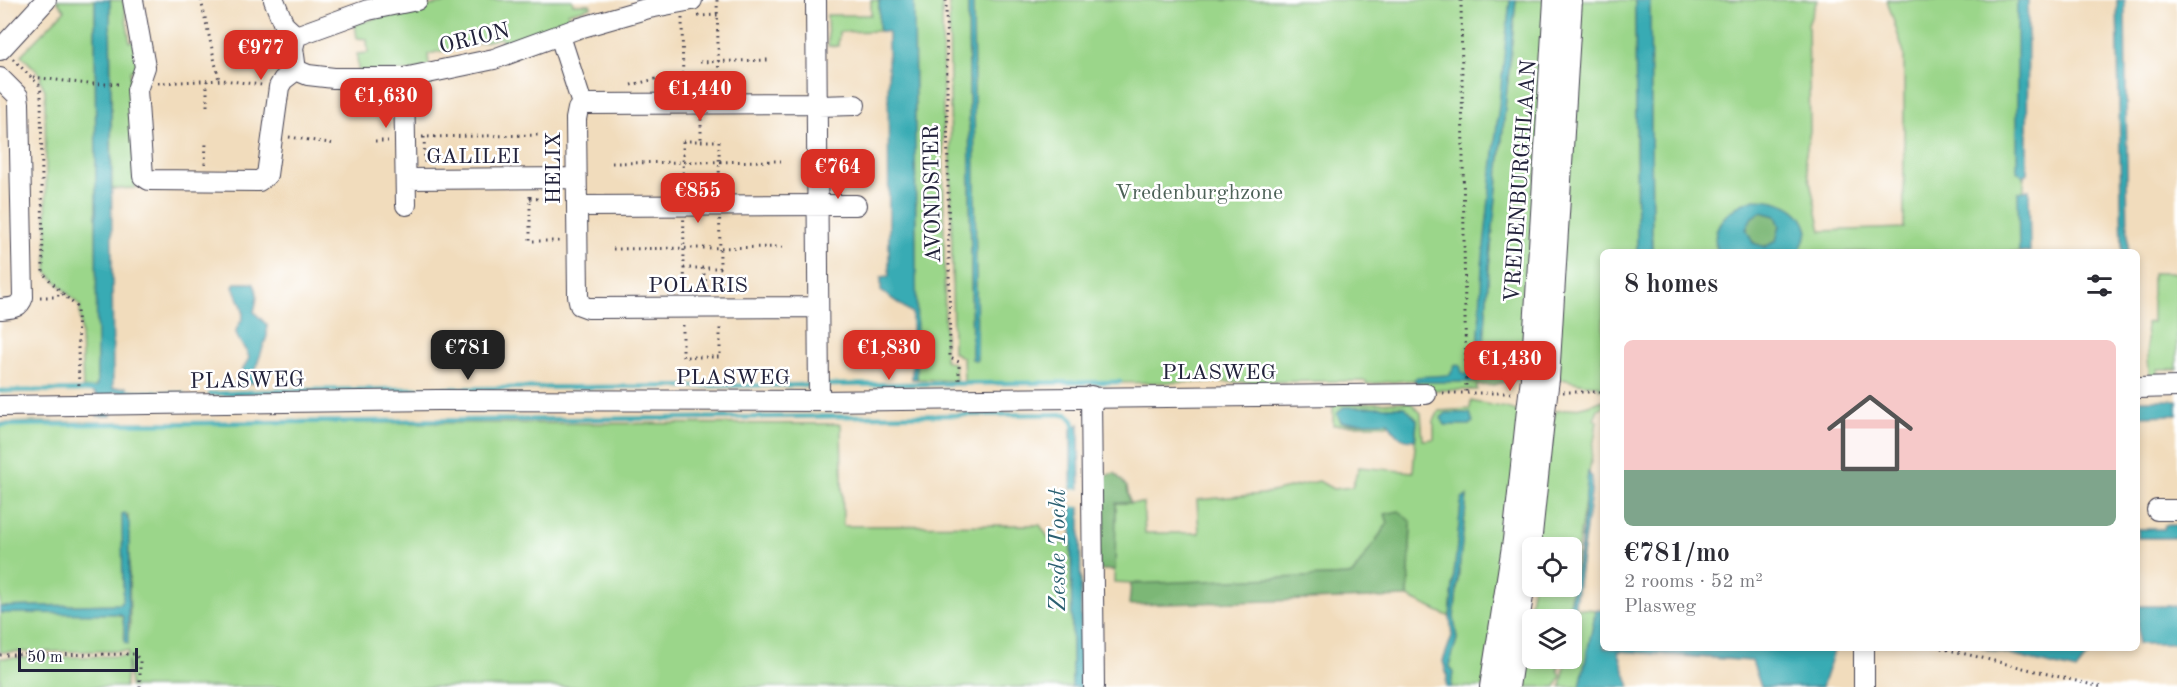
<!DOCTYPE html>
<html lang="en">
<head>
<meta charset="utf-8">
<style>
  :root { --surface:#fff; --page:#f2f2f3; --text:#2b2b33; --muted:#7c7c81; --line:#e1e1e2; --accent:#d93025 }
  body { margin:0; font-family:"Old Standard TT",serif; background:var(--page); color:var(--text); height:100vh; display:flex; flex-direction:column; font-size:22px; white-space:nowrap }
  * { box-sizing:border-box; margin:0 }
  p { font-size:20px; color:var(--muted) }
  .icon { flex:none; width:33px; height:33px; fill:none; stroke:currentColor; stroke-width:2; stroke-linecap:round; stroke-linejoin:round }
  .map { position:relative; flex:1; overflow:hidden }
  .drawer { position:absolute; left:1600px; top:249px; width:540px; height:402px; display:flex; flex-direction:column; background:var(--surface); border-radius:9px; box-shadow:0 3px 9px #0003 }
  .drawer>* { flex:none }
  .buttons { position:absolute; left:1522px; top:537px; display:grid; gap:12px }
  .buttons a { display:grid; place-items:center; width:60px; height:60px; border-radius:9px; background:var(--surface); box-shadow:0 3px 9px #0003; font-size:30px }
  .scale { position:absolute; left:18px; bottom:15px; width:120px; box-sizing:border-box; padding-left:6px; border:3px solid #22223b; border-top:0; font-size:16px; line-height:21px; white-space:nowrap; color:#22223b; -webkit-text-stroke:4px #fff; paint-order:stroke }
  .price { position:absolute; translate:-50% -51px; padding:0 14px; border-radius:12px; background:var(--accent); color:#fff; font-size:20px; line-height:39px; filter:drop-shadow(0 2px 3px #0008) }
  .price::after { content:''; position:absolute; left:50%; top:36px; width:18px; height:14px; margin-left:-9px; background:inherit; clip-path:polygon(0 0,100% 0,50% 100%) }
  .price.selected { background:#222; color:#fff }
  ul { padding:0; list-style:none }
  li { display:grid; align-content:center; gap:12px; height:318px; padding:0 24px }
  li+li { border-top:2px solid var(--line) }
  li span { display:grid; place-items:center; height:186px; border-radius:9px; color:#555 }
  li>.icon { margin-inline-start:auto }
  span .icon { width:108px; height:108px; fill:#fffc; stroke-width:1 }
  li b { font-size:26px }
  h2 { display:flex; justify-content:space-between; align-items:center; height:72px; padding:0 24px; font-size:26px }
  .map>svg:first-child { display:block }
</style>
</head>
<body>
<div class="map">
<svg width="2177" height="687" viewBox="0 0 2177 687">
  <rect width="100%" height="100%" fill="#fff"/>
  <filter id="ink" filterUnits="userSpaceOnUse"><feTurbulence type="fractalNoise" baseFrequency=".0167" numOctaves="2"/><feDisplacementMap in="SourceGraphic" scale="12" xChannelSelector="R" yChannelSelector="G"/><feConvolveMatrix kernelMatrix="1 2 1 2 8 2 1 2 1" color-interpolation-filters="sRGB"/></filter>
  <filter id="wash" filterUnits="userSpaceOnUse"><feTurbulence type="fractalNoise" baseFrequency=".008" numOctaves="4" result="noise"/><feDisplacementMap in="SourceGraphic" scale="24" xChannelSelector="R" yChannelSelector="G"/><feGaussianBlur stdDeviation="1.35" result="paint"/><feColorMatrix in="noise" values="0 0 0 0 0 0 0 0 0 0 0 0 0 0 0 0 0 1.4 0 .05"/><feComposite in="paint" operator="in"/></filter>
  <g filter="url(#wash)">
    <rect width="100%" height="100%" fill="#f1dcbc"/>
    <path fill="#9bd68a" stroke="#5e7c62" stroke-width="1.5" d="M56,0h39l2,385 -3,3h-11l-3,-82 -33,-34 -2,-182 -5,-10 1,-5 -20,-20 44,-45z
      M110,0h13l7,42 6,-1 4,29 -10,1 6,117 -24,1z
      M464,0h108l1,4h17l1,3 -23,6 2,7 -65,28 -4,-10 -73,16 1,12 -18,5h-53l-1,-17 11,-1 -1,-14 -10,-1 -2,-14 50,-14z
      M871,0h8v31l-40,1 -1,14h-10l-1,-31h44z
      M914,0h28l3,360 10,4 1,17 -39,-2z
      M949,0h19l4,359 3,1 -4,-360h539l-35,380h-59l60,2 5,-4 8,-111 27,-267h34l-29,377 -29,8h-15v5h-53l-11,-10 -47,4v-3l-390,3 -1,-2h-11l-1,-24 -10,-6z
      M1577,0h58l2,252h-33l-1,137h-4v-4l-16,-1 -30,-7z
      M1817,0l-9,25 2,106 -5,28 16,72 83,-3v-174l-17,-54h134l4,252h-226l-84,-8 3,8h-66l-2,-252z
      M2152,273h25v96h-20l2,6h18v6l-23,-1 -5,-6 -3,-51 6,-1z
      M1603,400v7l-5,2 -4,10 3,2 -30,198 -34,1v38l27,1 -2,10 3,7 -5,11h-42l19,-101h39v-38l-38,-1 21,-136c14,-1 38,-6 48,-11z
      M1471,401c15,4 35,5 51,12l-37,274h-34l2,-16 -4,-5 8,-27 -3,-22 13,-121 -6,8 -11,113 -42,-20 3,-75 -23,1 -36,52 -200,9 -38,-2 2,-79h27l2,30h54l-2,-33 66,-6 56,-13 14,8 19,-2 7,-20 54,5 4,-52 -17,-14 -56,17 44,-1 1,3h-56v-21l77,-2 11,11 2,27 11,-1v-18l5,-10 31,-2z
      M39,422l802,2 2,102 197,-1 12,18h19l1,144h-942l-2,-27 -3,27h-125v-29l128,-2v-5l-128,1v-39h114l9,4 2,26 5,-16 -2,-113 -5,86 -3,4 -120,3v-184z
      M1575,608l21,2 -16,77h-19l5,-28 6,-1v-34z"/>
    <path fill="#7cb776" stroke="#4f6c58" stroke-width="1.5" d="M1747 229a17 17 0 1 1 34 0a17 17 0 1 1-34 0Z
      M1115,473l12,14 3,16h-14l-1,67h-17l1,-93z
      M1399,511l12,11 -3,75 -279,8 2,-21 221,-9 36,-52 -3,-9z"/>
    <path fill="#39abb4" stroke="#2e6678" stroke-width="1.5" fill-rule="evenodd" d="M95,0h15l3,388 14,-1v7l-12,-2 -3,2 -1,22h-14v-21l-4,-3 4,-7z
      M879,0h35l3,379h-5v-66l-31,-22v-14l8,-1 -1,-244 -9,-1z
      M968,0h5l4,360h-2l-3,-1z
      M1510,0h6l-27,267 -7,109 -6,6h-59l-3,-2 3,-3 33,-2 5,-10h5l2,8 5,2 6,-5v-9l5,-1 4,-94z
      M1635,0h15l2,252h-15z
      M2017,0h11l-1,173 -4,3 -6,-5z
      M2117,0h8l3,252h-6z
      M2029,190l1,62h-11l-1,-60z
      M1755,199c23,0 48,8 53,33l-9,20h-81c-11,-27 13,-46 37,-53zM1761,212l15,4 4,10 -4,15 -11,6 -12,-4 -7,-14 6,-12z
      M235,283h18c7,9 3,19 1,29l13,13v11l-15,43 4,4 -22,1 15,-26c-2,-9 -12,-16 -13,-26 0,-5 4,-8 6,-13 4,-11 -5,-22 -9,-32z
      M2138,400h39v15l-39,1z
      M1343,407h62l12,13 -2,20c-15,0 -20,-6 -27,-18h-47l-4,-8z
      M1446,413h24l3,9 -4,3h-24l-4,-7z
      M1079,424l3,263h-10l-1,-258z
      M1588,472l4,5 -1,17 -19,130v-4l-5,-1 14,-73z
      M1467,496l-13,121 3,22 -8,27 4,5 -2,16h-5l1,-12 -4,-14 9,-25 -2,-19 11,-113 1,-5z
      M125,513l4,10 -1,121 -3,-1 -2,-26 -3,-3 -120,-1v-6l120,-3 3,-4 -1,-86z
      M2165,525h12v13h-39v-9h26z
      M2138,606h39v38h-39z
      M1596,610h7l1,38h231l-13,39h-61l-9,-26 -134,-10 12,36h-50z
      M1981,648h113l-18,23z"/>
    <path fill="#f1dcbc" d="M1083,489v18l-16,-1v-16z"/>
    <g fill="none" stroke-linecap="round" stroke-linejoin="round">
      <path stroke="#39abb4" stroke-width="4.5" d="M824,385l296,-3
        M0,391l96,-1
        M123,391l60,3
        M210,394l86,-4 517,-5
        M0,425l1067,-11 6,7 2,9"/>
    </g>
  </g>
  <g filter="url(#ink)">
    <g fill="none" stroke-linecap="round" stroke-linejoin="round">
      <g stroke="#413e4e" stroke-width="22">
        <path id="minor" d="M133,0l12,67 -8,23 6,86 6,4 110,1 8,-6 12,-88 4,-7 13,-10 -3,-22 3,-12 -12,-11 -10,-25
          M816,0l3,401
          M296,36l72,-26 49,-10
          M560,36l22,68 -4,5 -2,10 2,177 2,9 8,3 230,-1
          M0,50l46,-50
          M296,70l12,5 26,3h70l90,-19 82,-30 73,-21 43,-8
          M0,78l18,18 1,7 4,194c-4,12 -12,11 -23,12
          M404,78l2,127
          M582,104l236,-1
          M818,106l37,-1
          M406,179l170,-1
          M577,206l279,-1
          M1531,378l23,-378
          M1549,379l23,-379
          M2138,388l39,-1
          M1091,396l3,291
          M0,406l438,-6 381,1 607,-7
          M2157,510h20
          M1490,687l23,-147 14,-130
          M1509,687l22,-143 14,-133
          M1864,687v-39"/>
      </g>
      <path stroke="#413e4e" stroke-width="3" stroke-dasharray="1.5 4.5" stroke-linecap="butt" d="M201,0l18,80
        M717,0l2,88
        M946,0l4,358 9,4v20
        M1461,0l5,393
        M698,16l20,-1
        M682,18l1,68
        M13,59l26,26 2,7 2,181 19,20
        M700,62l69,-2
        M33,77l56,7h33
        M158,83l65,-3 39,5
        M631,85l25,-6
        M207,106v-25
        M701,119v22
        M289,137l47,7
        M422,137l117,-2
        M424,137l1,26
        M375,141h13
        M683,141h36l1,127h-36z
        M612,163l169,-2
        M205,164l1,-21
        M530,196v45h30
        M530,199l29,-1
        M613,249l171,-2
        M684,268l1,22
        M702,268l5,16 -2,8
        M40,297h15l7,-4 15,14 2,82
        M683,325v32h37v-32
        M1563,392h41
        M1443,393h69
        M1941,648l160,39
        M0,655l135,-1 5,7v26"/>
      <use href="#minor" stroke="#fff" stroke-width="20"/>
      <g stroke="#413e4e" stroke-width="22" stroke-linecap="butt">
        <path id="minor-bridge" d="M1527,410l4,-32
          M1545,411l4,-32"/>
      </g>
      <use href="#minor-bridge" stroke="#fff" stroke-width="20"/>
    </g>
  </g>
  <g text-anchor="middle" stroke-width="5" stroke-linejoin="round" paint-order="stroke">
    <g font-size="22" fill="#22223b" stroke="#fff">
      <text transform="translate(474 37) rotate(-14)" y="8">ORION</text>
      <text x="473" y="163">GALILEI</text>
      <text transform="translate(552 168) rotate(-90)" y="8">HELIX</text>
      <text transform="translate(1519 181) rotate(-86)" y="8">VREDENBURGHLAAN</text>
      <text transform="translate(931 194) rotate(-91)" y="8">AVONDSTER</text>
      <text x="698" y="292">POLARIS</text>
      <text x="1219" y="379">PLASWEG</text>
      <text x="733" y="384">PLASWEG</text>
      <text transform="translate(247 379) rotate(-1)" y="8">PLASWEG</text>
    </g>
    <g font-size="22" fill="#4c6157" stroke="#fff">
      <text x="1199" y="199">Vredenburghzone</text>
    </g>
    <g font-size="24" font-style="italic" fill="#2c6071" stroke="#fff">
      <text transform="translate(1057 550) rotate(-90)" y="8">Zesde Tocht</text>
    </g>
  </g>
</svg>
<div class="buttons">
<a><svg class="icon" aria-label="locate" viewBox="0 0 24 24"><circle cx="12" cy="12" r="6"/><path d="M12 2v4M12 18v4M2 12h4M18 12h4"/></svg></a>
<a><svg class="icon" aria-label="layers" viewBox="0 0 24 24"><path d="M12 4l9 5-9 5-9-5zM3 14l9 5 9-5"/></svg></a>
</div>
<div class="scale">50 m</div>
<b class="price" style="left:261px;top:81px">€977</b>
<b class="price" style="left:700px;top:122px">€1,440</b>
<b class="price" style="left:386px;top:129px">€1,630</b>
<b class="price" style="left:838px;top:200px">€764</b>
<b class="price" style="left:698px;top:224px">€855</b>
<b class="price selected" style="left:468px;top:381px">€781</b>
<b class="price" style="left:889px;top:381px">€1,830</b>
<b class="price" style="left:1510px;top:392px">€1,430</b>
<section class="drawer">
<h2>8 homes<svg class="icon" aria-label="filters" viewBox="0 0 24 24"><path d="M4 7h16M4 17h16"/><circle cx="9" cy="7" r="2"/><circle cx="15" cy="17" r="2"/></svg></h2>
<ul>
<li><span style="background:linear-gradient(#f6c9c9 70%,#7fa58c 0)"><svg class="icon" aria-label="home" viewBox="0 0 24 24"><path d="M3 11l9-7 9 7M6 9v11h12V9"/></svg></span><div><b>€781/mo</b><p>2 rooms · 52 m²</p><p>Plasweg</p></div></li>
</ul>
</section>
</div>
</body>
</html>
